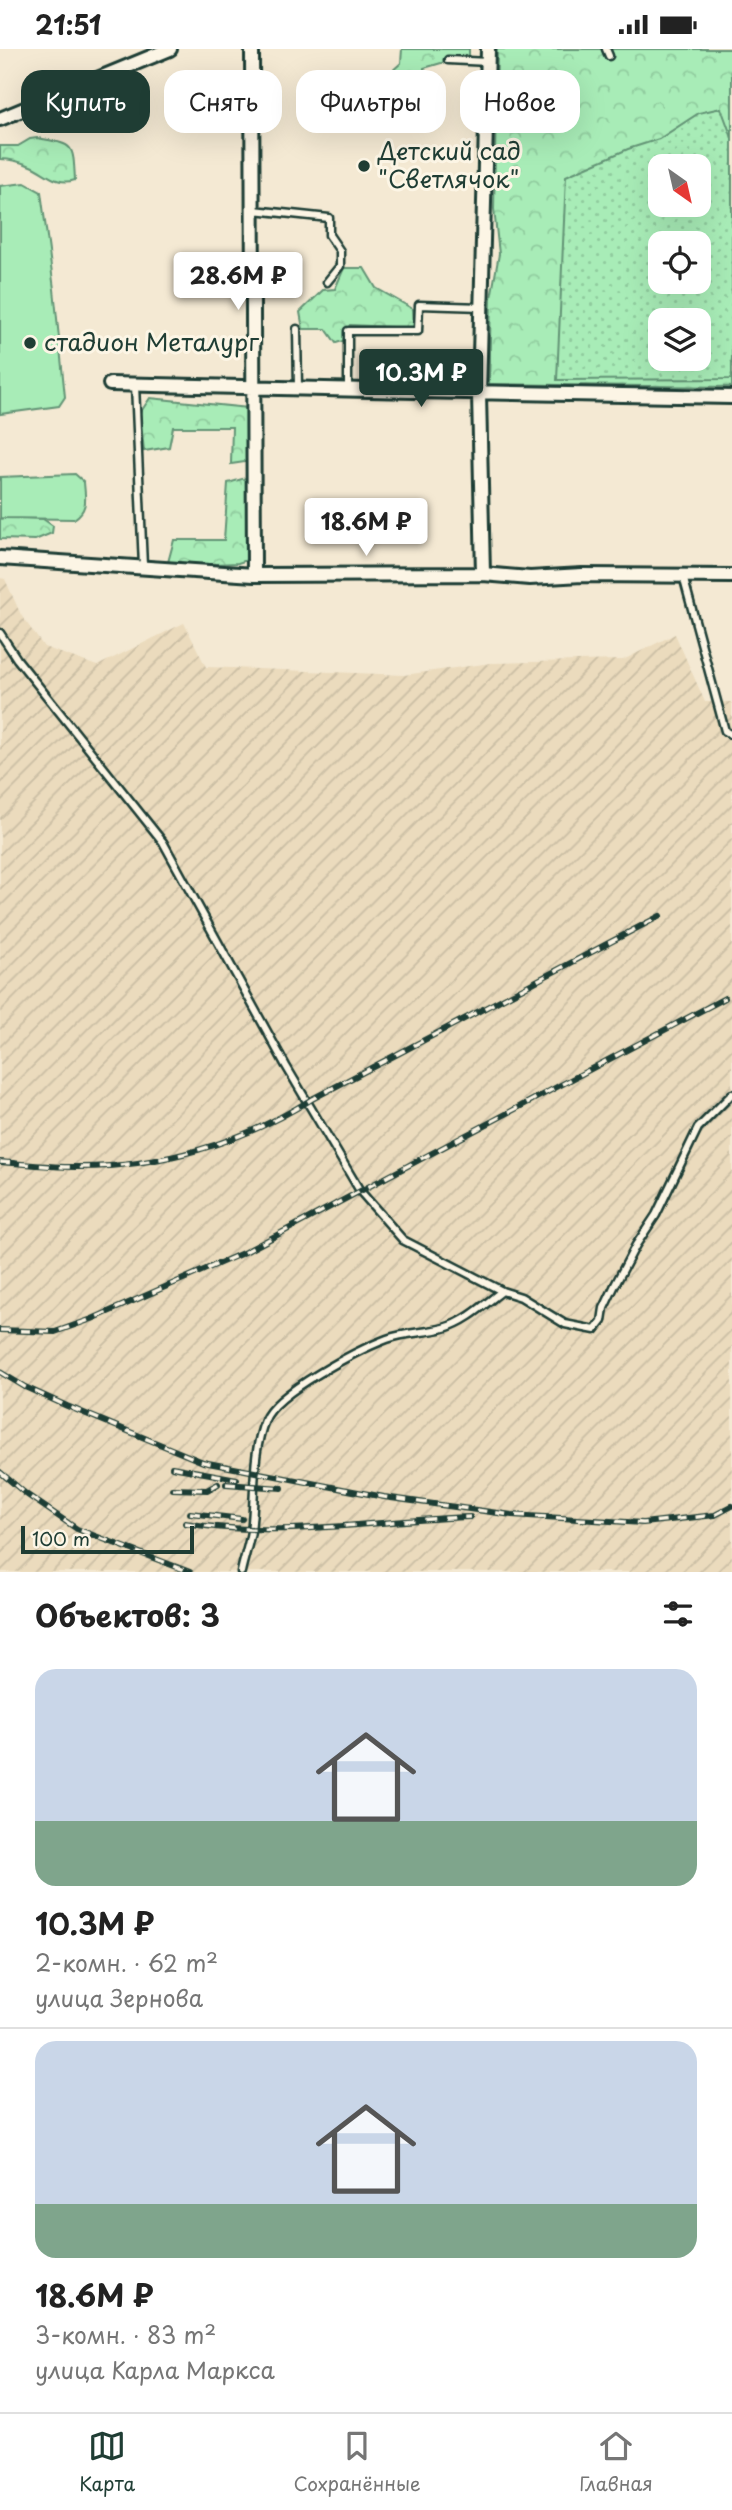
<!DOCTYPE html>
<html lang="ru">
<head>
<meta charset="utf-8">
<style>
  :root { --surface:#fff; --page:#f2f2f2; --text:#222; --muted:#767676; --line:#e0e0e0; --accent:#1f3d34 }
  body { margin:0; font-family:"Playpen Sans",sans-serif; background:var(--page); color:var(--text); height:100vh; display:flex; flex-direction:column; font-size:26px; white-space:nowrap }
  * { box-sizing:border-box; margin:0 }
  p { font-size:23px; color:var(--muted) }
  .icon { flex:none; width:38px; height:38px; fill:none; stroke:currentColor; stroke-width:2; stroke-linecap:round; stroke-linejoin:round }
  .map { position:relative; height:1523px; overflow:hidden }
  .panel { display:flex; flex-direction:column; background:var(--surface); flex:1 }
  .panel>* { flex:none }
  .hud { position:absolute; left:21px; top:21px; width:691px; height:63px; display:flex; gap:14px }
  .needle { width:46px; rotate:146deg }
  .buttons { position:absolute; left:648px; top:105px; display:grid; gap:14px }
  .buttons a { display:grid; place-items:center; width:63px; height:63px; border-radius:14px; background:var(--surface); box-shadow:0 7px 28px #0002; font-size:35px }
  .scale { position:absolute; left:21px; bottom:18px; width:173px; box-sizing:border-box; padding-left:7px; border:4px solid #1f3d34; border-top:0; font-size:19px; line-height:24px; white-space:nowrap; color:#1f3d34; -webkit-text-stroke:5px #fcf5e5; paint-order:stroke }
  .price { position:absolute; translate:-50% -60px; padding:0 16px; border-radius:7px; background:#fff; color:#222; font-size:23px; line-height:46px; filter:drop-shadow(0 2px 4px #0008) }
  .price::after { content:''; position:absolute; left:50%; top:42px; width:21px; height:16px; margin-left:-10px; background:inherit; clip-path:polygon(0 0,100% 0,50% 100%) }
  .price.active { background:var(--accent); color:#fff }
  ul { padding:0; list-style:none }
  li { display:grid; align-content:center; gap:14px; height:371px; padding:0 35px }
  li+li { border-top:2px solid var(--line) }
  li span { display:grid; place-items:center; height:217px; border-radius:21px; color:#555 }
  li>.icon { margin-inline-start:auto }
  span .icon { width:126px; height:126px; fill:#fffc; stroke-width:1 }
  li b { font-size:30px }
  h2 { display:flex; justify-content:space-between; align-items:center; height:84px; padding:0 35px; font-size:30px }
  .tag { padding:0 24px; border-radius:21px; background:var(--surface); box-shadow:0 7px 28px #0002; font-size:24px; line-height:63px }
  .tag.active { background:var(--accent); color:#fff }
  .status { display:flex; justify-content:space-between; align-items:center; height:49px; padding:0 35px; background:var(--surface); direction:ltr }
  .status svg { height:19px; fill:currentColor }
  .dock { display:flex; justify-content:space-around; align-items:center; height:98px; border-top:2px solid var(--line); background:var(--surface); font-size:19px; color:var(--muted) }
  .dock a { display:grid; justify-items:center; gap:4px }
  .dock .active { color:var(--accent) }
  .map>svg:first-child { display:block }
</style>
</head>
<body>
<div class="status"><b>21:51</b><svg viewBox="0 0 49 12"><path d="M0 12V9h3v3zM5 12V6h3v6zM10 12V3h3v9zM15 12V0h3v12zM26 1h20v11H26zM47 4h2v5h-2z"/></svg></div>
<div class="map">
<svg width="732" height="1523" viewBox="0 0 732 1523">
  <defs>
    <pattern id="industrial-furrows" width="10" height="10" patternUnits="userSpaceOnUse" patternTransform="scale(1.75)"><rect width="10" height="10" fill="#ebdbbd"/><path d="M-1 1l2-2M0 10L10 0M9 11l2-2" fill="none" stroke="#c9bda3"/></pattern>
    <pattern id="forest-crowns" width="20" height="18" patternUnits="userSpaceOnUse" patternTransform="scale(1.75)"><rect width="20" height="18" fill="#a8ecb7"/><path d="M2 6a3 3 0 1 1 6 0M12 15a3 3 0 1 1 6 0" fill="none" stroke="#90cb9e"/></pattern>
    <pattern id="park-dots" width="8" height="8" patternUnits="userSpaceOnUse" patternTransform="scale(1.75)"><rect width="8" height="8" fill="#a8ecb7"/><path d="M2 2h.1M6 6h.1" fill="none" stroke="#90cb9e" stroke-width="1.8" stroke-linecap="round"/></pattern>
  </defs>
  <rect width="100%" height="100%" fill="#f4e9d3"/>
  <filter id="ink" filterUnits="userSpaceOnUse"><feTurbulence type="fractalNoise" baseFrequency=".0143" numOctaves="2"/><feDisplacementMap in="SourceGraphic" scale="14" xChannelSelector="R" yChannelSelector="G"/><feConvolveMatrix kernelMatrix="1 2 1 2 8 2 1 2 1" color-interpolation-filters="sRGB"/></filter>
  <g filter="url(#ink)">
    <path fill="url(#industrial-furrows)" d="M0,529l5,1 16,36 23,32 53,19 87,-43 22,44 198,8 87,-12 132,-3 52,-26 30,68h27v870h-732z"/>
    <path fill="url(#forest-crowns)" stroke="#649476" stroke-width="2" fill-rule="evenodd" d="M402,0h67v6l-45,13v10l-26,25 -28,-12 31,-28z
      M497,0h235v338l-243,-3 2,-86 8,-44 -5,-45zM660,117h38v39h-38zM660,194h38v39h-38zM660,271h38v39h-38z
      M37,89c37,7 36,4 38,42 -17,6 -28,-6 -42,-13 -11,-5 -21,-8 -33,-8v-13h18l12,-7z
      M344,219h20l12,20 37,21 1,19 -64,-3 -7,16 -7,2 -10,-14h-23l-3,-17 23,-22 12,-1z
      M150,349l98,10 4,53 -21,3 1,-37h-59l-4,20 -25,4 -4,-38z
      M249,428l1,82 -12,4 -71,3 7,-26h50l4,-57z
      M8,468l35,2 10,7 -1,7 -17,7 -35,-1v-20z"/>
    <path fill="url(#park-dots)" stroke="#649476" stroke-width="2" fill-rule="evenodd" d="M721,59l11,30v241l-175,1 9,-204 62,-27 31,-10 40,-26zM660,117h38v39h-38zM660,194h38v39h-38zM660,271h38v39h-38z"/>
    <path fill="#a8ecb7" stroke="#649476" stroke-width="2" d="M25,134l16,9 13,97 11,108 -6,9 -59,8v-228z
      M75,425l9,8c1,16 5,27 -10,37l-74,-1v-41z"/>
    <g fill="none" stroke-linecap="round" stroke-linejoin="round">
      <g stroke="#1f3d34" stroke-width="11">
        <path id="service" d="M606,0l3,7
          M448,11l40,2
          M254,161l75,8v17l11,16v15l-13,16
          M297,280l1,59
          M135,336l8,181
          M348,340v-58h70l1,-26 63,2
          M683,527l42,155 7,4
          M0,584l17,26 146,183 123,224 74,125 43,49 99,51
          M241,1523c3,-14 8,-28 10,-41 5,-37 0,-76 14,-111 10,-27 93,-70 122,-81 18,-7 39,-6 57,-11 22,-6 41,-24 58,-37l19,6 44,27 30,6 7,-9 2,-13 11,-23 21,-40 20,-30 42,-87 34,-34"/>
      </g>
      <g stroke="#1f3d34" stroke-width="18">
        <path id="minor" d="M252,0l2,526
          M0,70l170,-70
          M110,335c207,5 415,10 622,13
          M0,509l254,17 229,-1 47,4 52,-3 150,1
          M483,525l-4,-180 9,-345"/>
      </g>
      <use href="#service" stroke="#fcf5e5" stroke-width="6"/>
      <use href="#minor" stroke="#fcf5e5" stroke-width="12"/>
      <g stroke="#1f3d34" stroke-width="6">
        <path id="rail" d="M0,1113c25,2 50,5 75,5 83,1 167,-24 237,-68l348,-183
          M0,1281l55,2 37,-13 153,-67 480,-254
          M0,1323l25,15 42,19 136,56 181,35 128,18 131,8 72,-8 17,-9
          M172,1418l65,12
          M0,1423l26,22 51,35 113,43
          M226,1435l56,4
          M172,1440l35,1 11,-6
          M190,1464l52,6
          M185,1474c94,16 191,-3 285,-6"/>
      </g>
      <use href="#rail" stroke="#fcf5e5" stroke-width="3.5" stroke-dasharray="10" stroke-linecap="butt"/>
    </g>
  </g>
  <g fill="#1f3d34" stroke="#fcf5e5" stroke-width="2.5">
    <circle cx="364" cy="117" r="7"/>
    <circle cx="30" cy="294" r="7"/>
  </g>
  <g text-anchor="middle" stroke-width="6" stroke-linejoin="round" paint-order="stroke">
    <g font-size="24" fill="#1f3d34" stroke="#fcf5e5" text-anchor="start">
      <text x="378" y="111">Детский сад<tspan x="378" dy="28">"Светлячок"</tspan></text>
      <text x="44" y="302">стадион Металург</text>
    </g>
  </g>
</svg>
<div class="buttons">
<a><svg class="needle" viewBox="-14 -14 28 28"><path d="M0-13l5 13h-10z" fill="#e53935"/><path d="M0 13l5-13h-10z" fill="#767676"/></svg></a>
<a><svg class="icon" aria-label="locate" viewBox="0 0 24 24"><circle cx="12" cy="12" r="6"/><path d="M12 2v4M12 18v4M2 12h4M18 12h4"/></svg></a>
<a><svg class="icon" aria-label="layers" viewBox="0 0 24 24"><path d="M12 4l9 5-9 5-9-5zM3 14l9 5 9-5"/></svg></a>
</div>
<div class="scale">100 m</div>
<b class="price" style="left:238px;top:263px">28.6M ₽</b>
<b class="price active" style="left:421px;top:360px">10.3M ₽</b>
<b class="price" style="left:366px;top:509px">18.6M ₽</b>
<div class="hud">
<a class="tag active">Купить</a>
<a class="tag">Снять</a>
<a class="tag">Фильтры</a>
<a class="tag">Новое</a>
</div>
</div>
<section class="panel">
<h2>Объектов: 3<svg class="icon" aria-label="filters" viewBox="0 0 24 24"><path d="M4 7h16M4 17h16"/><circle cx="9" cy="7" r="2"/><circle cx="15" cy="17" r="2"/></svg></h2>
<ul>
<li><span style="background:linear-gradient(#c9d6e8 70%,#7fa58c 0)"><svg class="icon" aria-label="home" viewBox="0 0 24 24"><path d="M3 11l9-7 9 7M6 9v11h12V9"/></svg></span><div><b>10.3M ₽</b><p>2-комн. · 62 m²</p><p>улица Зернова</p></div></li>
<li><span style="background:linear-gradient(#c9d6e8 75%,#7fa58c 0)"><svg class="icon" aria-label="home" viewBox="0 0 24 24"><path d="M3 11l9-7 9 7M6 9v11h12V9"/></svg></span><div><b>18.6M ₽</b><p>3-комн. · 83 m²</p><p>улица Карла Маркса</p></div></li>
</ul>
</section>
<nav class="dock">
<a class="active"><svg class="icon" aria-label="map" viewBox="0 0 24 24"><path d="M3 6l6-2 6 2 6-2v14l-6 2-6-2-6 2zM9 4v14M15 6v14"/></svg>Карта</a>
<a><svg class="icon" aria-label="saved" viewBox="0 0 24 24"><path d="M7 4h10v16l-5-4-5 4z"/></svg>Сохранённые</a>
<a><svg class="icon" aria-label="home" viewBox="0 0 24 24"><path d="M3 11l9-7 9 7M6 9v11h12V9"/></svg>Главная</a>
</nav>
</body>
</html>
